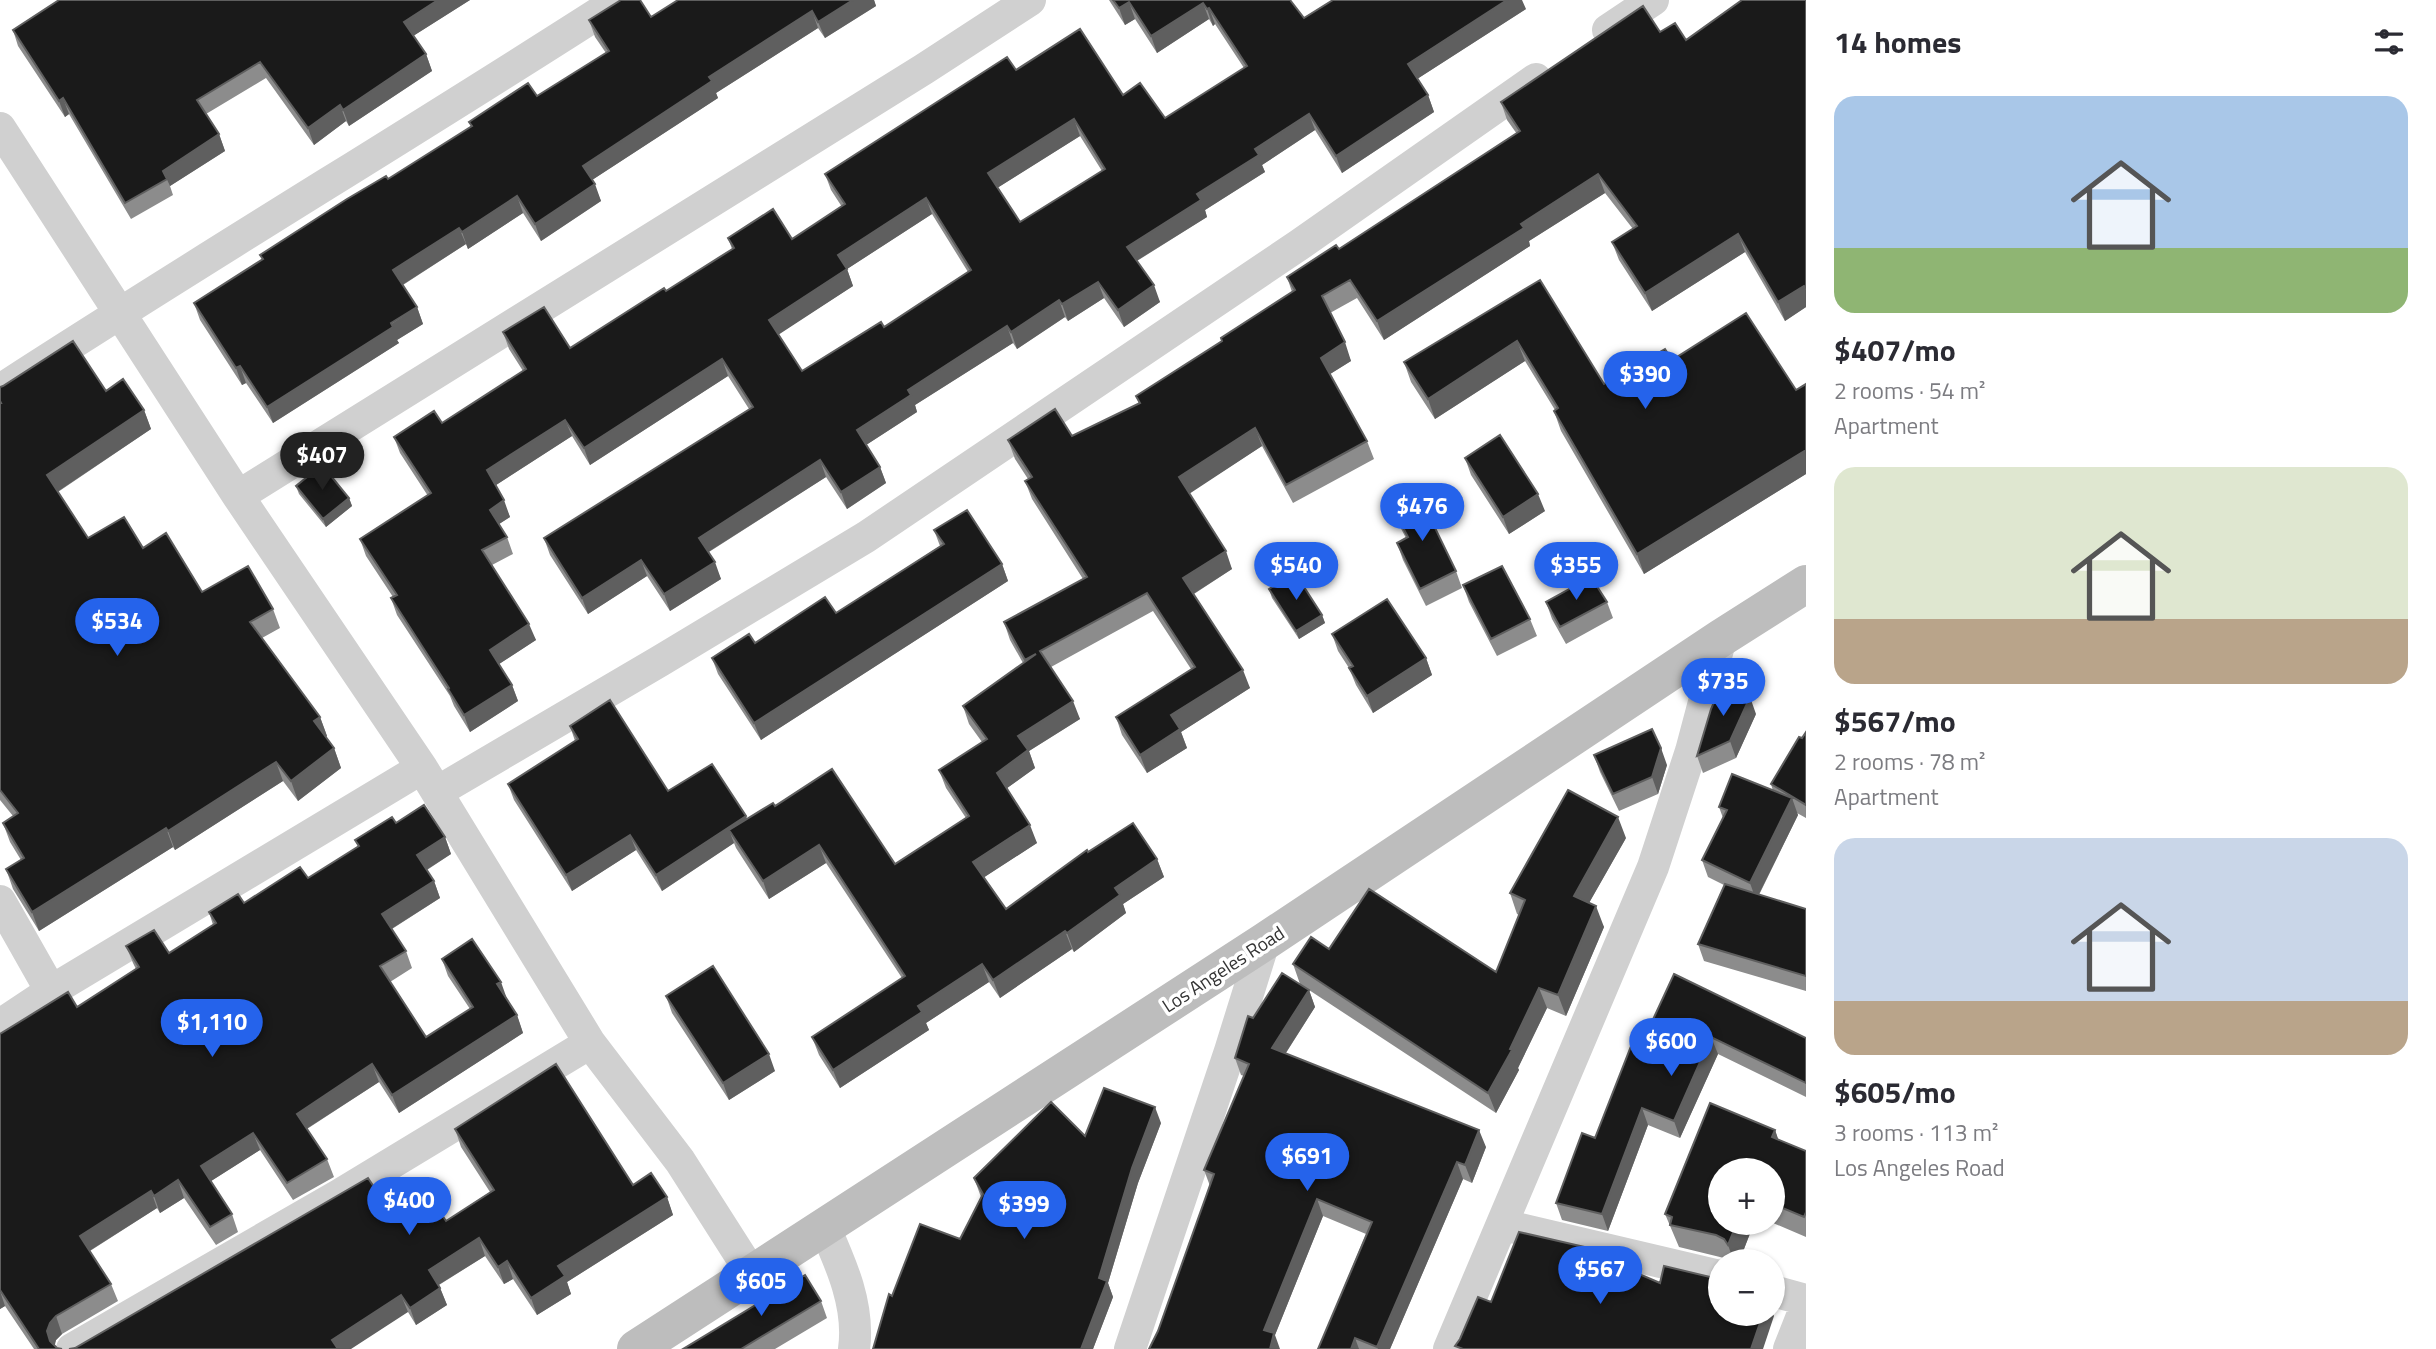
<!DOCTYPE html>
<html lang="en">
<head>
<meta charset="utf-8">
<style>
  :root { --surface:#fff; --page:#f7f7f7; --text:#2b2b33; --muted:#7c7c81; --accent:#2563eb }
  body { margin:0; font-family:"Titillium Web",sans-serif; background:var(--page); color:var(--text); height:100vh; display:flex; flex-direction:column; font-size:26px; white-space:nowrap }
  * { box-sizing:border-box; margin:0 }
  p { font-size:23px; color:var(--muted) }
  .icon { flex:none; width:38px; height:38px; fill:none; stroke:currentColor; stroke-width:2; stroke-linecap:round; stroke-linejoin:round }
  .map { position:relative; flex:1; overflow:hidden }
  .drawer { display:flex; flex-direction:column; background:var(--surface); width:630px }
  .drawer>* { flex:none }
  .tools { position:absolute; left:1708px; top:1158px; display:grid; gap:14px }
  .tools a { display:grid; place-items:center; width:77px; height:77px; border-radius:50%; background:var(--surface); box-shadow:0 2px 5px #0004; font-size:35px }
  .price { position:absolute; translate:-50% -60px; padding:0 16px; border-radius:24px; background:var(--accent); color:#fff; font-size:23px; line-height:46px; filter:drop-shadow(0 2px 4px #0008) }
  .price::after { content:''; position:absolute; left:50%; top:42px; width:21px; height:16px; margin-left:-10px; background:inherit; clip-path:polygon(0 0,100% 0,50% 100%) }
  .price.current { background:#222; color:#fff }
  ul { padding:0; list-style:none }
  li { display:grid; align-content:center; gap:14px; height:371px; padding:0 28px }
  li span { display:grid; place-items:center; height:217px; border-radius:21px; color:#555 }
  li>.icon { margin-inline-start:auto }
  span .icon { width:126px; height:126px; fill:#fffc; stroke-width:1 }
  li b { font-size:30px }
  h2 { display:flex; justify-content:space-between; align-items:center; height:84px; padding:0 28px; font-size:30px }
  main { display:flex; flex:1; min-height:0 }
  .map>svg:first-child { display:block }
</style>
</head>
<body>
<main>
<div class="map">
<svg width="1806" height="1349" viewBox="0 0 1806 1349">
  <rect width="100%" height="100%" fill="#fff"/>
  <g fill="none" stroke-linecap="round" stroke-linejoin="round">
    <path stroke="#d0d0d0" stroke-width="32" d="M1608,30l45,-30
      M0,128l238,368 184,272 168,275 90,118 72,113
      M0,390c205,-133 414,-258 619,-390
      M238,496l686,-427 106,-69
      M437,792l223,-131 206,-124 433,-292 237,-166
      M0,901l51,90
      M0,1025l51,-34 371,-223
      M1503,1225l217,51
      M824,1226c17,38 36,80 30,123
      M1773,1291l33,9
      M72,1349l267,-154 251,-152
      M1130,1349l100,-298 34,-109
      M1449,1349l204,-482 38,-116 30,-113
      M1789,1349l17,-43"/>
    <path stroke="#bdbdbd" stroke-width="38" d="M636,1349l628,-407 457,-304 85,-54"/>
  </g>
  <path fill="#8c8c8c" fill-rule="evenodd" d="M59,0h411l-57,36 13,18 6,17 -83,55 -3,-5 -32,24 -48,-67 -60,36 13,20 6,17 -55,35 3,9 -42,24 -62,-105 -4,3 -47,-71 -5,-16z
    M678,0h196l2,6 -51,32 -7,-10 -102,65 2,5 -126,82 9,21 -60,40 -18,-28 -55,36 -2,-5 -63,41 14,22 6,17 -26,16 2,3 -126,80 -27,-40 -4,2 -42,-65 -6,-17 68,-43 -2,-5 128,-76 83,-52 -2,-5 68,-26 69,-43 -11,-16 -6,-17 62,-3z
    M1109,0h181l14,18 222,-9 -109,70 11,16 6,17 -92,61 -27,-43 -53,35 3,7 -60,38 2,7 -70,44 23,41 -36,25 -20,-29 -36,23 -3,-4 -48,32 -4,-6 -98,62 2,7 -51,33 14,22 6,16 -39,26 -21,-32 -117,75 12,27 -51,32 -23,-35 -59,38 -38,-59 -6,-17 205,-129 -21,-33 -138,89 -18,-29 -76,49 14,32 -11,7 8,13 6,17 -21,11 44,75 -37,24 13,21 6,16 -48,31 -16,-26 -4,-10 -53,-81 -6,-17 2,-1 -27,-41 -6,-17 68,-43 -28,-43 -6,-16 48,-14 81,-52 -14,-22 -6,-17 67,16 96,-57 66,-42 -4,-11 64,1 50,-32 -11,-17 -6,-16 191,-104 107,25 42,23 79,-50 -29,-44 -2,2 -4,-7 -52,34 -22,-34 -10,6zM1080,136l22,35 -82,51 -23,-34zM932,214l36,58 -84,55 -82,44 -24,-37 75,-48 -6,-17z
    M1806,0v307l-21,14 -40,-69 -93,59 -33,-51 -7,-18 21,-13 -28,-36 -76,48 1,5 -146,94 -27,-42 -27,15 21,48 -21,13 37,67 7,18 -81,44 -31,-57 -73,47 43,76 -38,25 56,94 -69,44 6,16 -40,25 -25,-38 -6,-18 75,-48 -38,-58 -102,56 29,52 -51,32 6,17 -28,20 30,55 -53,34 22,32 82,-57 69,7 7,18 -41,27 3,9 -52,39 -2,-3 -72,49 -11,-16 -63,41 3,7 -89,58 -21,-33 -7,-18 90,-59 -76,-115 -57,36 -33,-51 -2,-5 -72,48 -26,-41 -64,41 -58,-91 -6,-16 67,-43 -5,-15 98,65 78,25 1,3 28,-13 120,58 71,-46 -20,-30 -7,-18 43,-28 -13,-18 -6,-18 60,-43 -13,-23 -6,-18 79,-43 -51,-80 -7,-18 3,-2 -13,-20 -7,-19 64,-4 67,-32 -3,-8 86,-55 -1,-3 71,-46 -5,-15 52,-28 178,-115 -10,-14 -6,-18 159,-70 26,8z
    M1540,280l64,104 68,-24 124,30 10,-6v90l-162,100 -83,-143 -7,-20 1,-1 -30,-49 -90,58 -24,-37 -7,-20z
    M0,387l106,4 38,19 7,19 -93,63 30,46 55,10 59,44 71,17 7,19 -18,10 58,79 7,19 -1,1 8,11 7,20 -43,33 -15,-20 -108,69 -2,-3 -134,84 -26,-42 -7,-20 15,-9 -11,-18 -7,-19 10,-7 -13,-16z
    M1465,458l80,53 -36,23 -38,-59z
    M296,486l53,12 3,8 -26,21 -27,-33z
    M1392,506l64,65 6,17 -36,18 -23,-46 -6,-17 9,-5 -8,-15z
    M934,530l68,34 6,17 -247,159 -43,-66 -6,-16 124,-45 104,-67z
    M1463,585l67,34 7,17 -40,20 -28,-54z
    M1269,589l53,26 3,8 -26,16 -27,-41z
    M1546,602h61l6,16 -47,26 -14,-25z
    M1332,634l94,24 6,17 -59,38 -17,-28 -7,-17 -11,-17z
    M1756,714l-20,44 -33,15 -6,-17z
    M1806,732v86l-9,-5 1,2 -39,80 47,14v82l-102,-30 -6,-17 26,-59 -16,-8 -6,-17 21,-42 -4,-11 54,-16 -2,-7z
    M1594,755l73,10 -9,29 -39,17 -19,-39z
    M396,823l49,14 6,17 -24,16 7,11 6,17 -48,31 14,22 6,17 -22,14 36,55 44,-28 -22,-33 -6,-17 65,40 10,16 6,18 -124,80 -20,-31 -72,47 20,30 7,18 -41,23 -33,-50 -49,31 21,33 6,18 -22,13 -32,-47 -24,15 -3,-5 -67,43 21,33 7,17 -56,33 -6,6 -2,5 3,3 5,1h-28l-29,-43 -5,3v-275l77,-27 59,-38 -3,-6 -7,-17 43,7 44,-28 -4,-13 35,-9 64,-25 50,-31 -3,-7z
    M1626,838l-37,65 15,24 -38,89 -19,-8 -29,60 1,2 -23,43 -187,-123 6,17 -29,46 200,94 -14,36 -9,-4 -73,170h-72l48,-115 -43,-18 -48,119 -117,-4 52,-145 -6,-16 40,-94 -3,-1 -6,-17 18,-40 47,-34 -7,-20 36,-15 167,23 23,-57 -2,-1 -7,-21z
    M1674,974l132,64v59l-88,-43 -38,84 -32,-13 -40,106 -46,-11 -6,-17 39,-65 49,-99z
    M666,996l109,75 -46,29 -57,-87z
    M1710,1103l65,27 3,9 28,12v86l-33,-14v-52h-53v52h34l-15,39h-8l-7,-4 -45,-11 -14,-33z
    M1161,1123l-23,60 -30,100 5,14 -20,52h-220l19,-53 68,-57 21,-42 -7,-19 111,-42z
    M455,1129l178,56 34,12 6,18 -106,67 4,12 -34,21 -24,-36 -9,5 -19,-28 -46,29 8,20 -31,20 -8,-13 -333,36 317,-134 54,7 44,-29 -29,-45z
    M821,1301l6,17 -52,31h-92z"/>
  <path fill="#5f5f5f" d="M438,0h32l-60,38 -6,-16z
    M853,0h21l2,6 -51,32 -7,-16z
    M1507,0h15l4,9 -112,72 -6,-17z
    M1129,2l6,17 -10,6 -6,-17z
    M1203,3l6,16 -52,34 -6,-17z
    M1209,8l6,16 -2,2 -6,-17z
    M812,11l6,17 -102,65 2,5 -129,84 -6,-16 126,-89z
    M426,54l6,17 -83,55 -6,-16z
    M1428,95l6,17 -92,61 -6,-17z
    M63,98l6,16 -4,3 -6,-16z
    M340,105l6,16 -32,24 -6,-17z
    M1309,114l6,16 -53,35 3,7 -60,38 2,7 -74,46 -6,-16 70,-53 58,-45z
    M1074,119l6,17 -86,54 -6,-17z
    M219,134l6,17 -55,35 -7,-15z
    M1598,174l7,19 -76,48 1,5 -146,94 -7,-19 144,-97z
    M595,184l6,17 -60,40 -6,-17z
    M517,196l6,17 -55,36 -6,-17z
    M926,198l6,16 -88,57 -6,-16z
    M459,228l7,16 -67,43 -6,-17z
    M1738,234l7,18 -93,59 -7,-18z
    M847,269l6,17 -78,51 -6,-17z
    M1098,282l6,16 -36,23 -6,-17z
    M1154,285l6,17 -36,25 -6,-17z
    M1804,286l2,4v17l-21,14 -7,-19z
    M1059,300l6,17 -48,32 -6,-17z
    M417,307l6,17 -26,16 2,3 -126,80 -6,-16z
    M1007,326l6,17 -98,62 2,7 -54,35 -6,-17 51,-40z
    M1517,341l8,20 -90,58 -7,-20z
    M1345,342l6,19 -24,15 -6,-18z
    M722,359l6,17 -138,89 -6,-17z
    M240,366l6,17 -4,2 -6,-17z
    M144,410l7,19 -97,65 -7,-19z
    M565,420l7,16 -79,51 -6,-17z
    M1255,428l7,18 -76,50 -7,-19z
    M1806,450v24l-162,100 -7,-20z
    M820,460l6,17 -121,77 -6,-16z
    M880,467l6,16 -39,26 -6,-17z
    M1538,494l7,17 -36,23 -6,-17z
    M349,498l3,8 -26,21 -3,-8z
    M504,500l6,17 -14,9 -6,-16z
    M1226,551l6,18 -42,27 -7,-18z
    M641,560l6,16 -59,38 -6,-16z
    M715,562l6,17 -51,32 -6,-17z
    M1002,564l6,17 -247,159 -7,-17z
    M1322,615l3,8 -26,16 -3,-8z
    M529,624l7,16 -40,26 -6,-16z
    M1426,658l6,17 -59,38 -6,-17z
    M1243,670l7,18 -69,44 6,16 -40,25 -7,-18 31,-40z
    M512,685l6,16 -48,31 -6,-17z
    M1750,697l6,17 -20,44 -6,-17z
    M1073,701l7,18 -51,32 6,17 -32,23 -6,-18 21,-37z
    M320,717l7,19 -6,4 -7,-19z
    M334,748l7,20 -43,33 -7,-20z
    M1661,748l6,17 -9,29 -6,-17z
    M276,762l7,19 -108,69 -7,-19z
    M1792,798l6,17 -42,85 -6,-17z
    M746,816l5,16 -22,-2 5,13 -72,48 -6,-16z
    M1618,817l8,21 -45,79 -7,-21z
    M1030,825l7,18 -57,37 -7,-18z
    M166,828l7,19 -134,84 -7,-19z
    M630,835l6,15 -64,41 -6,-16z
    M445,837l6,17 -28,18 -6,-17z
    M819,845l7,18 -57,36 -6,-18z
    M1157,859l7,18 -41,27 3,9 -52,39 -7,-19 48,-45z
    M434,881l6,17 -52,33 -6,-17z
    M1596,906l8,21 -38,89 -8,-21z
    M1065,931l7,18 -72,49 -7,-18z
    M982,964l7,18 -63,41 3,7 -89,58 -7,-18 85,-64z
    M501,982l6,17 -10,-15z
    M1539,988l8,20 -29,60 1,2 -23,43 -8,-20z
    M1309,990l6,17 -37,58 -6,-17z
    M517,1015l6,18 -124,80 -7,-18z
    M1711,1037l7,17 -38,84 -6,-17z
    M769,1054l6,17 -46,29 -6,-17z
    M372,1064l7,18 -76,49 -6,-17z
    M1155,1107l6,16 -23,60 -30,100 5,14 -20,52h-12l18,-71 33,-110z
    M1642,1108l6,17 -40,106 -6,-17z
    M1479,1130l7,17 -14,36 -7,-18z
    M1775,1130l8,23 -11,-16z
    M253,1133l7,17 -52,33 -7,-17z
    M1457,1162l6,17 -73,170h-12l-1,-2z
    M178,1180l6,18 -24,15 -6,-17z
    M151,1191l6,17 -71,45 -6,-17z
    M667,1197l6,18 -106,67 4,12 -34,21 -6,-17 27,-32z
    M1317,1199l6,17 -48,119 5,14h-10l-6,-19z
    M1737,1223h17l-15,39h-5l-6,-17z
    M479,1238l6,18 -50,31 -6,-17z
    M507,1261l6,18 -9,5 -6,-17z
    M440,1288l7,17 -31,20 -6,-17z
    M0,1291l5,15 -5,3z
    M401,1295l7,17 -57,37h-16l-3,-9z
    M1773,1313l1,3 -11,33h-12l12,-35z
    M56,1316l6,18 -6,6 -2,9h-1l-6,-18 3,-8z
    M1355,1338l4,11h-8z"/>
  <path fill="#1a1a1a" stroke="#5f5f5f" stroke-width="2" fill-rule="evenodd" d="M59,0h379l-34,22 22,32 -83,56 -3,-5 -32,23 -48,-66 -63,38 22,34 -56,37 4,8 -42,24 -62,-105 -4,3 -46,-71z
    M621,0h19l11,17 27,-17h175l-35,22 -6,-11 -103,66 3,4 -129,85 12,18 -60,40 -18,-28 -55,36 -3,-4 -66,42 24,37 -26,16 2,4 -126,80 -27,-41 -4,2 -42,-65 69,-44 -3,-4 87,-56 39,-23 2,3 84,-53 -3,-4 59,-39 9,13 72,-45 -20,-31z
    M1113,0h177l14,18 29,-18h174l-99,64 20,31 -92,61 -27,-42 -54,35 4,6 -62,39 4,6 -74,47 27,38 -36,25 -20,-28 -36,22 -3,-4 -48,32 -4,-6 -99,64 3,5 -54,35 23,37 -39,25 -21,-32 -121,78 16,24 -51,32 -23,-34 -59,38 -38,-60 209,-131 -31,-48 -138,89 -19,-28 -78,50 17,30 -14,10 17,27 -25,13 47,74 -39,26 22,35 -48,30 -16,-26 1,-1 -58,-90 6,-3 -37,-56 71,-46 -37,-56 40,-26 8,12 84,-54 -23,-37 41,-25 26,41 94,-60 2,3 68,-43 -6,-10 45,-29 19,30 53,-35 -20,-30 182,-117 9,13 64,-41 43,66 17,-12 25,35 82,-52 -38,-58 -2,1 -4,-6 -52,33 -22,-34 -10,6zM1074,119l31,50 -85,53 -32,-49zM926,198l45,72 -87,57 -3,-5 -79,49 -33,-51 78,-51 -9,-14z
    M1742,0h64v288l-2,-2 -26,16 -40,-68 -93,59 -33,-51 25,-16 -39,-52 -77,50 3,4 -147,93 -27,-41 -28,16 23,46 -24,16 46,83 -81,44 -31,-57 -76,49 47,74 -43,27 60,92 -72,45 9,14 -40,26 -24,-38 79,-50 -48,-74 -107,58 33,50 -55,35 10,14 -31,23 33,52 -57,37 33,47 81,-59 1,2 45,-29 24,36 -42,29 5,7 -53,38 -2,-2 -72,49 -11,-16 -64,42 4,6 -89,58 -21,-33 93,-61 -86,-131 -56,36 -34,-51 44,-27 2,3 57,-37 63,95 74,-48 -30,-46 48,-31 -24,-33 73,-52 -11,6 -21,-38 83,-45 -62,-96 7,-4 -24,-37 47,-31 17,27 68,-33 -4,-7 86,-55 -1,-3 74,-48 -8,-13 49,-32 3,4 181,-118 -19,-29 142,-96 17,26 15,-9 11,17z
    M1540,280l64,104 61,-35 7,11 74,-47 50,77 10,-6v66l-169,104 -83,-143 4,-3 -41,-67 -89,58 -24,-37z
    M73,341l33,50 17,-12 21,31 -97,65 41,63 36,-21 19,31 23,-15 36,59 46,-26 25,43 -23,13 70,95 -6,4 20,27 -43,33 -15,-19 -108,69 -2,-3 -134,84 -26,-43 18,-11 -21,-35 15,-10 -18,-23v-387h1l-1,-2v-14l3,-1z
    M1500,435l38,59 -35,23 -38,-59z
    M322,465l27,33 -26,21 -27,-33z
    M1418,493l38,78 -36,18 -23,-46 11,-6 -16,-31z
    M967,510l35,54 -248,159 -42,-65 37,-24 6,9 70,-46 11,16 108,-69 -10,-14z
    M1502,566l28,53 -39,20 -28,-54z
    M1295,573l27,42 -26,16 -27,-42z
    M1591,577l16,25 -47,25 -14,-25z
    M1387,599l39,59 -59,38 -18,-28 4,-2 -21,-32z
    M1722,684l28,13 -20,44 -33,15 14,-47z
    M610,700l58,91 44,-27 34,52 -90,59 -26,-40 -64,40 -58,-91 70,-45 -8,-13z
    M1652,729l9,19 -9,29 -39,17 -19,-39z
    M1806,732v73l-35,-21 28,-47 3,1z
    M1732,774l60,24 -42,85 -48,-23 25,-50 -8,-3z
    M1568,790l50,27 -44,79 22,10 -38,89 -19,-7 -29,61 2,1 -24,43 -195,-129 18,-27 18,12 40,-60 127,83 29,-72 -15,-7z
    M424,805l21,32 -28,18 17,26 -52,33 24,37 -26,15 46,71 47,-30 -31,-48 30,-20 29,43 -4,2 20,31 -125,80 -20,-31 -75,50 30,45 -40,24 -34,-50 -52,33 31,48 -22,13 -32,-47 -24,16 -3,-5 -71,45 31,48 -55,32 -6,7 -3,8 3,10 7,7 5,1h-23l-39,-59v-256l68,-42 9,15 62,-40 -13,-21 28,-16 15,23 47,-30 -7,-11 29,-18 6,9 56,-36 8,11 51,-32 -4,-6 37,-23 4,6z
    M1725,884l81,25v67l-108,-32z
    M713,966l56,88 -46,29 -57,-87z
    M1282,973l27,17 -37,58 207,82 -14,35 -8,-3 -80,185 -22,-9 -4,11h-33l54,-127 -55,-23 -53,131 10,3 -4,16h-121l9,-18 56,-157 -10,-4 45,-106 -14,-6 13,-42 5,2z
    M1674,974l132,64v45l-95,-46 -37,84 -32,-13 -40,106 -46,-11 26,-70 13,5 40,-102 9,3z
    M556,1064l77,121 18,-12 16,24 -109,69 7,10 -34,22 -24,-37 -9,6 -19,-29 -50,32 11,18 -30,20 -9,-13 -69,45 6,9h-269l6,-1 293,-170 24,36 34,-23 20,30 48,-31 -39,-61z
    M1104,1088l51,19 -23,61 -33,110 8,3 -26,68h-208l16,-55 3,2 28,-72 40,15 23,-45 -9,-16 77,-76 34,34z
    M1710,1103l65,27 -3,7 34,14v61l-2,5 -31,-13v-33h-53v52h17l-9,22 -4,-6 -8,-4 -46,-10 2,-8 -7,-3z
    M1519,1232l70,16 -1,4 72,31 4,-17 46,11 10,-1v38h43l-12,35h-288l-8,-3 5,-7 18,-42 13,5z
    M805,1275l16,26 -80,48h-58z"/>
  <g text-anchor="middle" stroke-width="7" stroke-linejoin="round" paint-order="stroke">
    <g font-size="19" fill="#333" stroke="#fff">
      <text transform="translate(1223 969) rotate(-33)" y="7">Los Angeles Road</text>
    </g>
  </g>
</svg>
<div class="tools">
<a>+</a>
<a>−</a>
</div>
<b class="price" style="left:1645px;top:411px">$390</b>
<b class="price current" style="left:322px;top:492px">$407</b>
<b class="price" style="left:1422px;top:543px">$476</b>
<b class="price" style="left:1296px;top:602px">$540</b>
<b class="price" style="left:1576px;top:602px">$355</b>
<b class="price" style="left:117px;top:658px">$534</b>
<b class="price" style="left:1723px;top:718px">$735</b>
<b class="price" style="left:212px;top:1059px">$1,110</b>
<b class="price" style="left:1671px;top:1078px">$600</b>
<b class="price" style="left:1307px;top:1193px">$691</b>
<b class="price" style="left:409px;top:1237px">$400</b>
<b class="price" style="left:1024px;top:1241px">$399</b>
<b class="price" style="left:1600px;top:1306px">$567</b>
<b class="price" style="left:761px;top:1318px">$605</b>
</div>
<section class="drawer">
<h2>14 homes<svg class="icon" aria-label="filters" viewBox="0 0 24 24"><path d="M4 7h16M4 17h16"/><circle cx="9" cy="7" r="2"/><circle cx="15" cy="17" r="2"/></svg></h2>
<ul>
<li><span style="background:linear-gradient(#a9c7e8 70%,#8fb573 0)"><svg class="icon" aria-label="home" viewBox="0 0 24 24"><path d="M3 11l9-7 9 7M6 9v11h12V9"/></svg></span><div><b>$407/mo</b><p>2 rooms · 54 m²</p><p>Apartment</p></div></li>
<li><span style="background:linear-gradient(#dfe7d0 70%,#b9a48a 0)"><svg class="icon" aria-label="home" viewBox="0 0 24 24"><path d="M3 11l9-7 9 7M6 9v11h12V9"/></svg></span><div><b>$567/mo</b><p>2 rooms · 78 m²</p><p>Apartment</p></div></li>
<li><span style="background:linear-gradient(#c9d6e8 75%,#b9a48a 0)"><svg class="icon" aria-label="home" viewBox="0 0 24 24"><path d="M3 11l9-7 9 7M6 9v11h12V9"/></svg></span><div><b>$605/mo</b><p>3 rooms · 113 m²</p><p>Los Angeles Road</p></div></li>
</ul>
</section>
</main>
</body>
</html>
